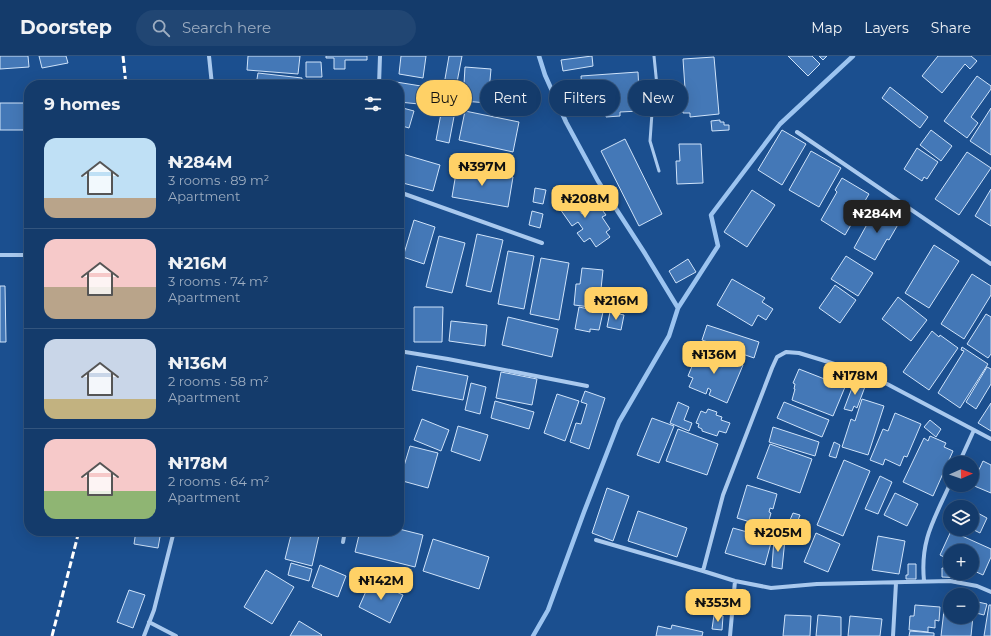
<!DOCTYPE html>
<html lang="en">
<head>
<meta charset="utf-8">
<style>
  :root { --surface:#143b6b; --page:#214673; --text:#f1f3f6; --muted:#9dadc1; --line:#33557e; --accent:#ffd166 }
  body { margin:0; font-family:Montserrat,sans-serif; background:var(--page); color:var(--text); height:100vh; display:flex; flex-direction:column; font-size:15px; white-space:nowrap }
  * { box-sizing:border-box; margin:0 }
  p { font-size:13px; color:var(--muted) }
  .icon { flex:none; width:22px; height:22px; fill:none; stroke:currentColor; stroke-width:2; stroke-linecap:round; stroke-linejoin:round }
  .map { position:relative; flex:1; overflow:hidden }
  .drawer { position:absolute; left:24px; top:24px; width:380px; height:456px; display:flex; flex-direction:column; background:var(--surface); border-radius:16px; box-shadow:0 4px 16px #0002,0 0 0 1px var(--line) }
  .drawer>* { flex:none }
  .guide { position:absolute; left:416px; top:24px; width:380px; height:36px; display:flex; gap:8px }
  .needle { width:26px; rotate:88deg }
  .controls { position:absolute; left:943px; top:400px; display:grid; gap:8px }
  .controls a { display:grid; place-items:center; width:36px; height:36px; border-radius:50%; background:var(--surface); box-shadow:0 4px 16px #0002,0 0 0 1px var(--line); font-size:20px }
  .price { position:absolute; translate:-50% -34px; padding:0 9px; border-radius:8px; background:var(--accent); color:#111; font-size:13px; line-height:26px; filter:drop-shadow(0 1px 2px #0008) }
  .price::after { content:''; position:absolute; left:50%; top:24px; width:12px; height:9px; margin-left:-6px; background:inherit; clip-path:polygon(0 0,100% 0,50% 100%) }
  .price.selected { background:#222; color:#fff }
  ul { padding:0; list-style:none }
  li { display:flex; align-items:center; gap:12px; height:100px; padding:0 20px }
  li+li { border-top:1px solid var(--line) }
  li span { display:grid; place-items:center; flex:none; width:112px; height:80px; border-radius:12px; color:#555 }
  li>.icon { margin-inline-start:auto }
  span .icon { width:48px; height:48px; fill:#fffc; stroke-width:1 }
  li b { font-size:17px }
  h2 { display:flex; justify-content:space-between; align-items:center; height:48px; padding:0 20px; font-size:17px }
  .pill { padding:0 14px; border-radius:18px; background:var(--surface); box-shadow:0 4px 16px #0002,0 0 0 1px var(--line); font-size:14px; line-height:36px }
  .pill.selected { background:var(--accent); color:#111 }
  header { display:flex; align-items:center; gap:24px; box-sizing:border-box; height:56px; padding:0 20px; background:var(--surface); border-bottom:1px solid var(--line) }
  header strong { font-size:19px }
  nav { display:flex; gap:22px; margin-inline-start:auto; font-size:14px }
  .search { width:280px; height:36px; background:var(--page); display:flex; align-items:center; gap:10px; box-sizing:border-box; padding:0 14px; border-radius:22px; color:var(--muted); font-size:15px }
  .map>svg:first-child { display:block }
</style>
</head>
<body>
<header>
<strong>Doorstep</strong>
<div class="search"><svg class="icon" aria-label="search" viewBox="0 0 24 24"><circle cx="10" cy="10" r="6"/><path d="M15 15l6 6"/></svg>Search here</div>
<nav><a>Map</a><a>Layers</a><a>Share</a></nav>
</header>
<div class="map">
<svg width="991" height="580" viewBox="0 0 991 580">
  <rect width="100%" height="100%" fill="#1b4f8f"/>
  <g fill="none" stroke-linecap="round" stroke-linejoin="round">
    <path stroke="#9cc4f0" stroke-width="4.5" d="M539,0l6,19 21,47 32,59 46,71 34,56
      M533,580l15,-26 36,-98 35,-90 50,-86 9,-28 40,-62 -7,-31 69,-91 73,-68"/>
  </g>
  <path fill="#4478b7" stroke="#cfe3fa" d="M0,0h28l1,11 -29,2z
    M39,0h27l2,7 -26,5z
    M248,0h52l-2,18 -51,-4z
    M326,0h41v4h-22v9h-11v-11h-8z
    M401,0h25l-3,22 -24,-4z
    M449,0h13l-8,42 -12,-2z
    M592,0l1,10 -30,5 -2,-11z
    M788,0h24l8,8 -12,12z
    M819,0h8l-4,4z
    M938,0h33l6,5 -7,8 -5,-5 -23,29 -20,-17z
    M714,1l5,57 -29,3v-4h-7l-1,-9 4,-1 -3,-44z
    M306,6h15l1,15h-16z
    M465,11l26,2 -3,34 -25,-2z
    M638,16l2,39 -20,1v4l-14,1v-4l-22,2 -3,-39z
    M258,17l44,5v7h-46z
    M977,20l14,10v3l-20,28 7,6 -11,15 -23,-17z
    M390,25l31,5 -2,18 -20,-2v-17h-10z
    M890,31l38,30 -8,11 -38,-30z
    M0,47h29v27h-29z
    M443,47l13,3 -7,37 -13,-3z
    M399,51l15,4 -5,17 -10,-3z
    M991,52v47l-21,-14z
    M465,55l54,11 -6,30 -54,-12z
    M720,64v2h4v3h5v5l-17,1 -1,-10z
    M782,74l24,14 -24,41 -24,-15z
    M931,74l21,16 -11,15 -21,-16z
    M625,83l37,75 -23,12 -38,-75z
    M679,88h22l2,39 -26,1 -1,-23h4z
    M917,92l21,14 -11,17 -3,-2 -2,4 -18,-12z
    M811,95l30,17 -22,39 -30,-17z
    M967,96l24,16 -32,47 -24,-16z
    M399,97l41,12 -7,26 -34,-9z
    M457,111l56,10 -5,30 -56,-10z
    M842,122l27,16 -24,41 -24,-15 16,-28 -2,-2z
    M535,132l11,2 -3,14 -10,-2z
    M991,133v37l-16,-10z
    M565,134l17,24 15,-11 9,12 -4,2 8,12 -4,3 4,5 -14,10 -6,-9 -6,4 -7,-9 6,-4 -5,-7 -6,4 -19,-27z
    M752,134l23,15 -28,42 -23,-15z
    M876,152l24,13 -11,19 -2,-1 -12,21 -21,-12z
    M532,155l11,3 -3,14 -11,-3z
    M414,164l21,7 -11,37 -21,-7z
    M477,178l26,6 -12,52 -25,-6z
    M439,180l26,7 -13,50 -26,-6z
    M934,189l25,16 -30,47 -24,-15z
    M508,195l26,5 -10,53 -26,-5z
    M846,200l27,17 -15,23 -27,-17z
    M541,202l28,5 -10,57 -29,-6z
    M688,203l8,13 -20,11 -7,-12z
    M582,212l21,2 -4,38 -25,-3 2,-21h4z
    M972,218l19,12v9l-27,44 -23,-15z
    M732,223l33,19 -3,4 11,7 -7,11 -8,-5 -6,11 -35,-21z
    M835,229l21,15 -16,23 -21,-15z
    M0,230h5l1,56h-6z
    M898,241l29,23 -16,21 -29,-22z
    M414,251h29l-1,35h-28z
    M579,251l24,5 -4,18 -9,-1v3l-15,-3z
    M399,252h1l2,32 -3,1z
    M610,256l14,3 -3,15 -14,-3z
    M986,258l5,3v37l-3,4 -21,-14z
    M508,261l50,12 -6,28 -50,-12z
    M451,265l36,4 -2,21 -36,-5z
    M707,269l52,17 -5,16 -52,-18z
    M932,275l7,6 1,-2 18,13 -29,42 -26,-18z
    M700,291l43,18 -16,38 -18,-8 2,-5 -3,-2 -2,6 -17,-7 4,-9 -5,-2z
    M962,291l26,17 -28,44 -22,-15 26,-42 -3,-1z
    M417,310l51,10 -5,24 -51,-10z
    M987,311l4,2v15l-15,25 -10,-7z
    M799,313l46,18 -12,29 -41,-16 3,-11h-1l1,-5 -2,-1z
    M501,316l36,7 -5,26 -36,-7z
    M855,324l11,4 -9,24 -3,-2 -2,5 -8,-2z
    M471,327l15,4 -6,27 -15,-4z
    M585,335l20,7 -16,51 -19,-7 6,-19 5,1 6,-20 -6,-2z
    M557,338l22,7 -14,40 -21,-8z
    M862,343l22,7 -16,49 -26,-8 9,-28 4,2z
    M495,345l39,11 -5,17 -38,-11z
    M678,346l11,5 -5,13 8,3 -3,8 -19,-8z
    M784,346l45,18 -7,17 -45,-19z
    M991,347v28l-13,-8z
    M708,353l9,3 -1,3 6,2 -1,3 9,3 -4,10 -7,-2 -2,5 -15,-5v-2l-4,-2 1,-3 -3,-1 5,-12 5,2z
    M895,357l26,11 -14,33 -3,-1 -4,10 -15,-7 -2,6 -13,-5 13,-31 5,2z
    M652,362l22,8 -15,37 -22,-8z
    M422,363l27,11 -8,21 -27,-11z
    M930,364l11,9 -5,8 -12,-10z
    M458,370l30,9 -8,26 -29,-10z
    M773,371l46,15 -4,14 -46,-14z
    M678,373l40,15 -11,31 -41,-14z
    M930,380l16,7 -2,4 9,4 -20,45 -30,-14 21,-44 4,3z
    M834,386l6,3 -4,13 -7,-2z
    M770,388l42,15 -12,34 -43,-15z
    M410,390l28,7 -10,35 -29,-8v-16l5,2z
    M844,404l26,11 -27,65 -26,-11z
    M983,405l8,4v28l-19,-8z
    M880,420l12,6 -14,32 -13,-5z
    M747,429l30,9 -4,15 -3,-1 -1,4 2,1 -4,14 -30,-9z
    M607,432l22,8 -16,45 -21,-8z
    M895,437l23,11 -11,22 -23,-11z
    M972,454l15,8 -7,15 -8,-4z
    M638,455l49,17 -10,29 -49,-16z
    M793,457l7,2 -3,8 -7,-3z
    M733,472l39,11 -7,26 -40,-12z
    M399,473l24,6 -8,32 -60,-15 5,-21h39z
    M136,475h25l-3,17 -24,-4z
    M292,475h28l-8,35 -27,-7z
    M951,475l40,18v8l-8,18 -11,-5v-19h-22v9l-10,-5z
    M816,477l24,11 -12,28 -24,-10z
    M878,480l27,5 -6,33 -27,-4z
    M433,483l56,18 -10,32 -56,-18z
    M774,483h11l-3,30 -10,-2z
    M291,507l21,6 -3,12 -21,-6z
    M908,508h8v15h-10v-4h2z
    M320,509l26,11 -8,21 -26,-10z
    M942,512h8v5h15l-1,5 -22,-1z
    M266,514l28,17 -22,37 -28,-17z
    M371,524l32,15 -13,28 -31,-16z
    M129,534l16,5 -12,33 -16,-6z
    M945,546l5,1v14h22v-11h2l-3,30h-30z
    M978,546l9,2 -3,11 -8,-2z
    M915,549l25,2 -1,14 -4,-1v8l-7,-1v5l-19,-2 1,-14h4z
    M989,549h2v31h-7z
    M714,559l9,1 -1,14 -10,-1z
    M785,559l26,1 -1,20h-27z
    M818,559l23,2v19h-25z
    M850,560l32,3 -2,17h-32z
    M299,565l23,14 -1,1h-31z
    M672,569l31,7 -1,4h-46l2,-10 13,3z
    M910,575l24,2v3h-25z"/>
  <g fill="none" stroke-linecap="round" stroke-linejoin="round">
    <path stroke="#a9c9ee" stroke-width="3" d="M654,0l3,30 -5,27 -2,28 9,30"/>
    <path stroke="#a9c9ee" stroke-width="4" d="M209,0l3,29
      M379,29l1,-29
      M797,76l194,132
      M399,136l143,51
      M0,199h29
      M399,295l49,8 139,27
      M959,407l15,-33
      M596,484l107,31 32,10 36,7 46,-4 133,-3 27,5 14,6
      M343,486l2,-11
      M703,515l20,-76 49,-127 5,-11 9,-5 13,1 23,7 50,16 119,63
      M924,525c-4,-41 10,-61 26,-97
      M149,566l27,14
      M144,580l10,-26 20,-79
      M730,580l5,-55
      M893,580l3,-53"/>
    <path stroke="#fff" stroke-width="3" stroke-dasharray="7 3" stroke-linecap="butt" d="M123,0l3,29
      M52,580l27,-105"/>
  </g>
</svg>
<div class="controls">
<a><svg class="needle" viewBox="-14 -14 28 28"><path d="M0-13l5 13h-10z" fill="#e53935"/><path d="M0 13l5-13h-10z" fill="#9dadc1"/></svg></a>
<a><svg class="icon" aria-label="layers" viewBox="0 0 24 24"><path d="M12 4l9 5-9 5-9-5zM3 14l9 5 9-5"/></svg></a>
<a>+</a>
<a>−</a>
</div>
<b class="price" style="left:482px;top:131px">₦397M</b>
<b class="price" style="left:585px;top:163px">₦208M</b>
<b class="price selected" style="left:877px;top:178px">₦284M</b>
<b class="price" style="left:616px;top:265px">₦216M</b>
<b class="price" style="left:714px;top:319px">₦136M</b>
<b class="price" style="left:855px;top:340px">₦178M</b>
<b class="price" style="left:778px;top:497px">₦205M</b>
<b class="price" style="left:381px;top:545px">₦142M</b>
<b class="price" style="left:718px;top:567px">₦353M</b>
<div class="guide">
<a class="pill selected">Buy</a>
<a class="pill">Rent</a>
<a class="pill">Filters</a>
<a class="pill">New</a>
</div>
<section class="drawer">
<h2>9 homes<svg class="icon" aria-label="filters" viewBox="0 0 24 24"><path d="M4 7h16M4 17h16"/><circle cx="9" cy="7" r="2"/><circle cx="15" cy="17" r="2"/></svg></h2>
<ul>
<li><span style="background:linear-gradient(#bfe0f5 75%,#b9a48a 0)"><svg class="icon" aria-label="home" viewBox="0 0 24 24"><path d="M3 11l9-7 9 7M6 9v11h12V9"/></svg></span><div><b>₦284M</b><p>3 rooms · 89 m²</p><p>Apartment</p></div></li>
<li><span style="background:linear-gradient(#f6c9c9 60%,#b9a48a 0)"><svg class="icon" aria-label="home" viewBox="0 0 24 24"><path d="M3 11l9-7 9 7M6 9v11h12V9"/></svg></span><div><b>₦216M</b><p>3 rooms · 74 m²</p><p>Apartment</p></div></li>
<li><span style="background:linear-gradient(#c9d6e8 75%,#c2b280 0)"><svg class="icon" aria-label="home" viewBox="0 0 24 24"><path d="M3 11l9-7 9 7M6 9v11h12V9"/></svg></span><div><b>₦136M</b><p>2 rooms · 58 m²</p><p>Apartment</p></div></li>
<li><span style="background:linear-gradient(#f6c9c9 65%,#8fb573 0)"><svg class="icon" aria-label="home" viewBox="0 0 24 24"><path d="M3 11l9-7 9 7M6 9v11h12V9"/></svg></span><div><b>₦178M</b><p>2 rooms · 64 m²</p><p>Apartment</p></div></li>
</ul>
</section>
</div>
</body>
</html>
